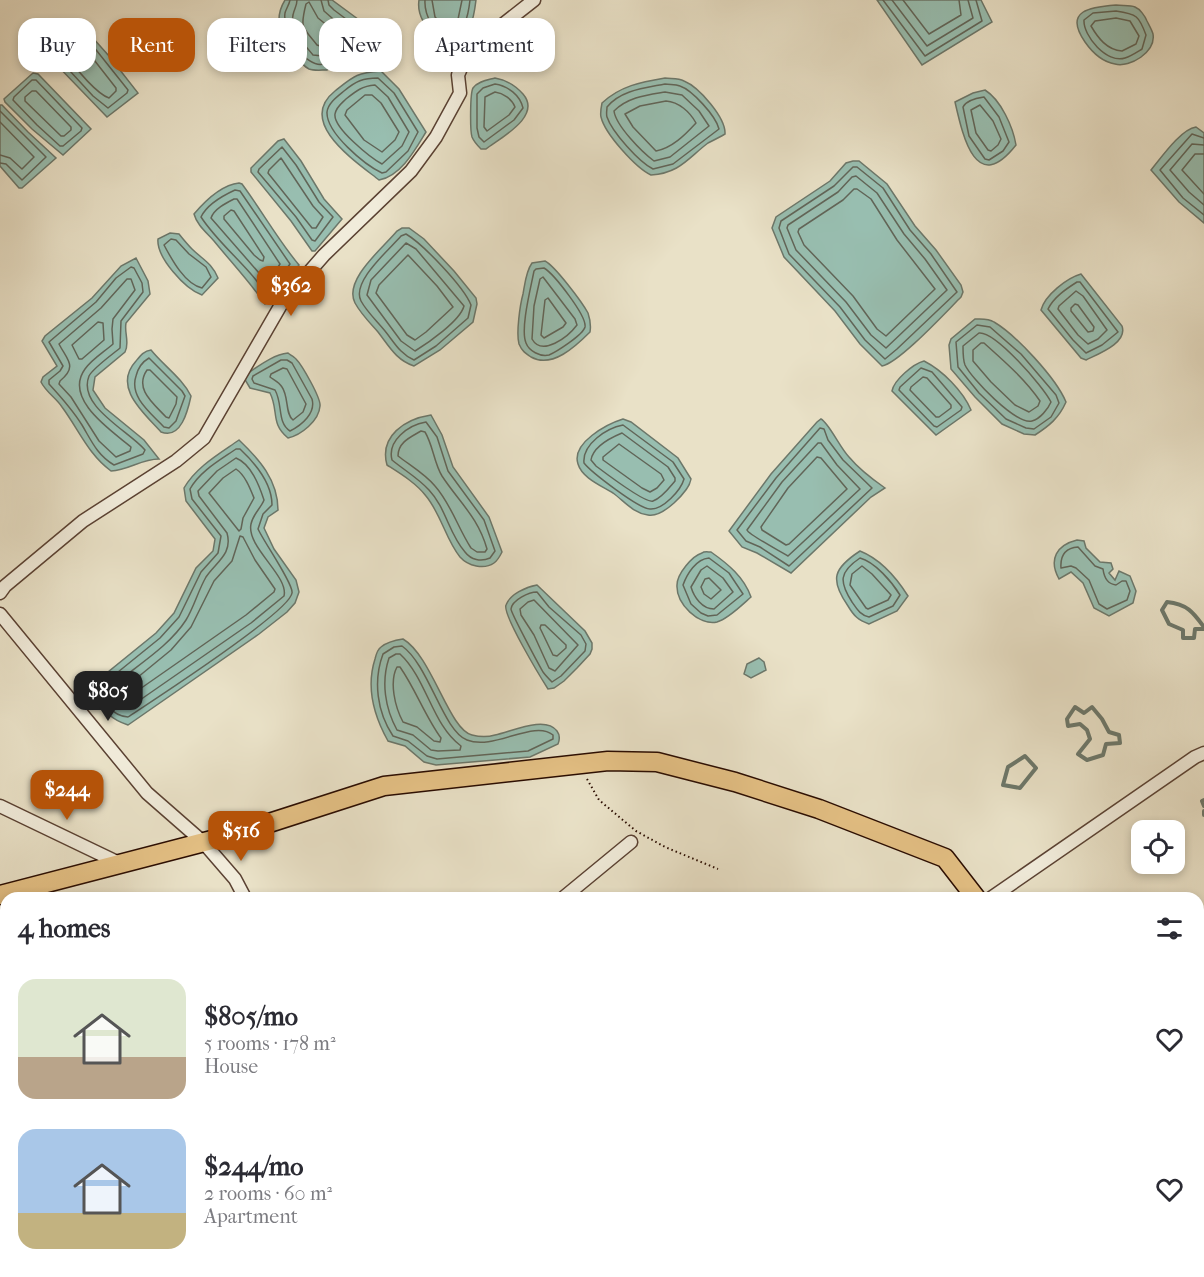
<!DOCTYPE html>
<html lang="en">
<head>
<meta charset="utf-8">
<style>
  :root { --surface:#fff; --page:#f7f7f7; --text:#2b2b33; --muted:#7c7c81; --accent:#b45309 }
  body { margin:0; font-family:"IM FELL French Canon",serif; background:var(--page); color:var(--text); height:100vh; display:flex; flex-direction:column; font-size:22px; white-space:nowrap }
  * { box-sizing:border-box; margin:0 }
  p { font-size:20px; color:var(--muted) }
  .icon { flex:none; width:33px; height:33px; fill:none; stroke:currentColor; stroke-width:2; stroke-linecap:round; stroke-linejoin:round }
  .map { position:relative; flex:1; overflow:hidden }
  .side { position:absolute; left:0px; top:892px; width:1204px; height:386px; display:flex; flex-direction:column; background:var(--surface); border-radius:18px 18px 0 0; box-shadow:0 3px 9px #0003 }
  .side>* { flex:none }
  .hud { position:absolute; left:18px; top:18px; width:600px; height:54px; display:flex; gap:12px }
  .fabs { position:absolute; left:1131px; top:820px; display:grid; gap:12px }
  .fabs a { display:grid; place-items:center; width:54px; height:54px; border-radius:12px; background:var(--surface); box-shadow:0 3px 9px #0003; font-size:30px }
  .price { position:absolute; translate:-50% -51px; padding:0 14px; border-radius:12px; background:var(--accent); color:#fff; font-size:20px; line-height:39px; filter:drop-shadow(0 2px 3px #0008) }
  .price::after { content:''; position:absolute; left:50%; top:36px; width:18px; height:14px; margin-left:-9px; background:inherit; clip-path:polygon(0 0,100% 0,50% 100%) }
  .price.current { background:#222; color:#fff }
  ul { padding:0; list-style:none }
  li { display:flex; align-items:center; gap:18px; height:150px; padding:0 18px }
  li span { display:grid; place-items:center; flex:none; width:168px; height:120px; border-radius:18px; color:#555 }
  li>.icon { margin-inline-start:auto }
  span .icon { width:72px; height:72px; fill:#fffc; stroke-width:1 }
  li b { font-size:26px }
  h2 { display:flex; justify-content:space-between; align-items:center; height:72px; padding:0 18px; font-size:26px }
  .chip { padding:0 21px; border-radius:18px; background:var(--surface); box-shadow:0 3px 9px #0003; font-size:21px; line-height:54px }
  .chip.current { background:var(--accent); color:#fff }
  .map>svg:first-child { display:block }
</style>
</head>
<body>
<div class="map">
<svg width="1204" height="1277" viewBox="0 0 1204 1277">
  <rect width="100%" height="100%" fill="#e9e1c7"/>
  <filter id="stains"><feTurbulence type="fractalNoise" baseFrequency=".00333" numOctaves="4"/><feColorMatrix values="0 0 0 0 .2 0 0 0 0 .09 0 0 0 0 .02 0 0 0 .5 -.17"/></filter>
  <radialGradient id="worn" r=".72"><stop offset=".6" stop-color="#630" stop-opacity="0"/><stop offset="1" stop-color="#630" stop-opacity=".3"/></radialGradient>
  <path fill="#98beb0" stroke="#6c776a" stroke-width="1.5" d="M285,0h47l34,25 -1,10 -38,35c-6,0 -13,1 -18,-1 -6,-3 -10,-9 -13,-14 -14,-17 -24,-34 -11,-55z
    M419,0h57c-3,25 -5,30 -24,46h-10c-11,-14 -26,-27 -23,-46z
    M877,0h104l11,22 -70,43z
    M1116,5c6,1 14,0 19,2 5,2 10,9 12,14 2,4 5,9 6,13 3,18 -23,34 -38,30 -12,-2 -23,-12 -30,-22 -22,-32 6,-35 31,-37z
    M84,28l25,28 29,37 -31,24 -56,-58v-3c8,-11 21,-23 33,-28z
    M381,71l18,18 27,43c-11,18 -25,44 -47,48 -24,-19 -83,-58 -44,-89 19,-15 21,-18 46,-20z
    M33,73l5,1 53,55 -28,26 -31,-26 -27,-27 -1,-3z
    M495,78c12,2 20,7 28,16 19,22 -21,43 -37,55h-5c-4,-4 -7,-7 -9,-12 -2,-6 -2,-44 1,-49 5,-7 15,-8 22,-10z
    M665,78c6,1 13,0 19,3 15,6 42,37 41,53 -5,3 -11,6 -17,9 -20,15 -28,30 -57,32 -15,-7 -46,-41 -50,-58 -1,-4 0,-9 1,-14 18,-17 39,-21 63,-25z
    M985,90c16,10 28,37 31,55 -40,51 -53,-8 -61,-43l18,-9z
    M0,105h2l26,27 28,26 -34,30h-3l-19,-22z
    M1196,127l8,6v90l-25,-21 -28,-32c10,-12 30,-41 45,-43z
    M284,139l17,22 23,38 18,20 -27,32h-3l-21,-30 -40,-49v-4l27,-27z
    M853,161h6l28,23 28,42 21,24 25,35 2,7 -2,5c-15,15 -62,66 -79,69l-22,-22 -25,-33 -51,-54 -12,-29 4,-11 54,-36 16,-18z
    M239,183l3,1c20,27 36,56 57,81l-25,32 -9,7c-15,-22 -34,-42 -51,-63 -8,-9 -17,-16 -20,-27 11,-13 27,-29 45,-31z
    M402,228h7l15,11 30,32 22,27 1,6 -4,18 -33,28 -26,16c-18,-6 -25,-20 -36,-34 -8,-9 -17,-18 -23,-29 -12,-23 28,-55 42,-72z
    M170,233l9,1c4,5 8,10 13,15 10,10 20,14 26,29l-16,17c-17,-6 -46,-38 -44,-56z
    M136,258l12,23 2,13 -24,29c-2,10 4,20 -1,29l-30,25 -2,13 12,18 39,32 15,19c-18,0 -30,11 -48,12 -23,-17 -32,-41 -49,-64 -6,-9 -16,-15 -21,-25l2,-5 14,-11 -15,-25 3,-5 47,-38 29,-32z
    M545,261c10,5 37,41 43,52 2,6 3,13 2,19 -14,14 -38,37 -59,25 -6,-4 -9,-6 -12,-13 -3,-11 1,-39 4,-50 2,-11 3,-23 9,-31z
    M1081,274l41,52c6,17 -24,28 -36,34l-5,-2 -40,-48c4,-15 26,-32 40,-36z
    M975,319c6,0 13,-1 19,3 22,13 62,56 72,80 -7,16 -17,24 -31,33l-11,-1 -22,-10 -27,-27 -24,-28 -2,-24 2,-6z
    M151,350c13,16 31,28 40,46 -3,14 -10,44 -30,36 -17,-19 -49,-45 -25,-71 5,-6 8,-10 15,-11z
    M288,353c1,1 8,5 8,6 6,6 25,39 24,47 -1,15 -19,29 -32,32 -18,-15 -9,-27 -18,-45l-20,-5 -6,-10 1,-3c14,-9 27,-20 43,-22z
    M924,361c18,9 39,30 47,49l-35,25 -44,-44c2,-11 21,-27 32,-30z
    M431,415l11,20 11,32 36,50 13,35c-2,4 -5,9 -8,11 -10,7 -26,3 -34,-6 -14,-17 -19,-43 -34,-61 -10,-13 -25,-22 -39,-31 -8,-29 18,-46 44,-50z
    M623,419l8,3 47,36 13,21c-2,13 -29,39 -43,36 -15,-2 -24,-14 -35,-22 -11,-7 -31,-15 -35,-29 -7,-21 29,-40 45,-45z
    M821,419c8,4 19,29 28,38 10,12 23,22 36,31l-14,9 -80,76 -34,-20 -15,-6 -13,-16 42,-57 46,-52z
    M239,440c20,19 39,40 39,70l-10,7 -4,11 10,21 22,31 3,12 -4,11 -8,9 -28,22 -131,91c-19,-6 -24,-15 -34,-31l3,-13 59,-48 18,-20 22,-45 17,-17 2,-12 -29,-38 -2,-13c12,-21 35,-34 55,-48z
    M1077,540l7,1 2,7 14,14 11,1 2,6 -4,4 6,7 4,-9 11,5 6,15 -3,12 -24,13 -15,-8 -11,-25 -12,-11 -12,7c-11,-20 -2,-34 18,-39z
    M860,551c20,8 36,26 48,45l-11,15 -28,13c-11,-4 -15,-8 -21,-18 -19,-27 -14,-38 12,-55z
    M711,552c17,12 33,25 40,45 -9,8 -23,22 -34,25 -18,4 -41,-18 -40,-37 0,-11 15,-29 25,-32 2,-2 6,-1 9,-1z
    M537,585l48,46 7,12v6l-2,5 -13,14 -13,13 -10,7 -6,1c-7,-11 -46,-75 -42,-84 4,-11 20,-18 31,-20z
    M403,639c29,17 46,91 69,96 8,2 16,2 23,0 16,-3 50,-20 62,-4 3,4 3,8 1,13l-28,13 -94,8 -12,-3 -19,-16 -17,-5c-14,-25 -22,-54 -13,-82 1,-4 2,-9 6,-12 6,-5 15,-7 22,-8z
    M759,658l5,4 2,8 -15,8 -7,-4 3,-10z"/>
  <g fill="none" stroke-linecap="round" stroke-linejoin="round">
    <path stroke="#616558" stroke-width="1.5" d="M290,0c-1,5 -4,9 -5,13 -3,18 20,56 39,51 9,-3 29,-26 35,-33l-1,-3 -24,-18 -5,-5 -1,-5
      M297,0c0,6 -3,9 -4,15 -3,15 11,29 20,40l10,1 25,-24 -24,-21 -3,-11
      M425,0c-1,15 10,36 24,40 16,-10 19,-22 21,-40
      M432,0l3,17 14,14 8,-7 5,-24
      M883,0l42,56 57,-35 -6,-21
      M892,0l35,46 46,-28 -5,-18
      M903,0l26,34 32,-19 -2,-15
      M309,2l9,16 16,13 -14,15 -3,-1c-15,-19 -17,-17 -11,-41z
      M1116,11c21,3 23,5 30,24l-4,14c-5,3 -11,7 -17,9 -18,6 -42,-22 -41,-38l9,-7z
      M1116,18l14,3 9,15 -3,8 -14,7c-15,-1 -24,-13 -31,-25l4,-5z
      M81,36h3l5,5 39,49 -1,3 -19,15 -15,-12 -35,-38 1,-3z
      M80,46l4,1 32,41v3l-7,7c-12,-4 -32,-28 -40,-39v-3z
      M378,78l16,15 24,39 -10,19 -22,21 -4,1c-17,-8 -56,-40 -55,-61 1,-9 11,-16 17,-21 12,-10 19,-13 34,-13z
      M32,80h4l46,48 -1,3 -18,15h-3l-23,-21 -24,-25 1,-3z
      M495,84c13,2 25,11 28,24l-9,12 -30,22 -5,-5 -2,-9v-34l6,-6z
      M665,84c5,1 10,0 15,2 12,4 36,30 39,43l-46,35 -20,5c-14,-7 -41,-37 -46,-52 -1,-3 0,-7 0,-10 14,-17 38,-19 58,-23z
      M375,85l13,12 21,35 -7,14 -20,18c-11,-6 -49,-36 -47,-50 1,-7 7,-11 11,-15 10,-8 16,-13 29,-14z
      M32,91h4l35,36v3l-7,6h-3l-36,-35v-4z
      M495,92c8,1 17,7 20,15l-6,8 -22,16 -3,-4 1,-30z
      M665,92l17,3 17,16 10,15 -39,31 -16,4c-12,-9 -38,-35 -40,-50 14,-14 33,-16 51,-19z
      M365,95h7l9,8 18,29 -4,8 -13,12 -18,-12 -19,-25 2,-5z
      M984,97l15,20 10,25 -6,9 -14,9 -4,-1 -16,-23 -6,-29c3,-6 14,-9 21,-10z
      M666,101c13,1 24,11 30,22 -11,12 -24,25 -40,28l-23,-24 -8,-13 15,-8z
      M980,105l13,16 8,18 -3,6 -7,6 -3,-1 -12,-17 -5,-23z
      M0,111l46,46 -24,23 -16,-16 -6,-1
      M0,122l34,35 -12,12 -12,-11 -10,-3
      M1204,138l-12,-4 -32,36 23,28 21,17
      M1204,145l-12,-1 -22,26 19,22 15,13
      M282,147l14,18 23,37 14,15 -18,24 -3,-1 -16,-23 -38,-45 1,-3z
      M1204,154h-9l-13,16 22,24
      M281,158l32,48 10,11 -7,11h-4l-44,-55 1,-3z
      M853,167h4l26,21 27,42 21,24 26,38 -60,57 -12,10 -20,-19 -25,-33 -51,-53 -10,-26 2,-7 53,-35z
      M856,176l21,17 27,41 21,25 22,31 -61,58 -15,-13 -25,-33 -50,-52 -9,-22 1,-3 50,-33 14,-15z
      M854,189h3l14,10 26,41 38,49 -49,47 -9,-7 -24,-33 -49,-51 -6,-13 1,-3 44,-29z
      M235,190l5,1 50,73 -22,30c-6,-3 -8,-9 -12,-14 -17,-21 -40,-40 -55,-63 6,-13 21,-21 34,-27z
      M234,199h3l43,65 -11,17h-3l-55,-63c3,-9 15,-15 23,-19z
      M231,210l3,1 30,46 -1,4 -3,-1 -6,-5 -30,-36v-3z
      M406,234c17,10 58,53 65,71l-3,13 -32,28 -22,14c-14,-6 -20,-18 -29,-29 -8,-10 -18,-19 -24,-30 -10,-19 28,-51 40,-65z
      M171,239l5,1 13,14 17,13 5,10 -9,11c-17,-4 -30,-28 -38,-43z
      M406,243l10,6 48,57c-4,15 -36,37 -49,45l-14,-10 -34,-46 4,-15z
      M408,255l29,31 16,21 -27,25 -11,8 -8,-5 -31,-42 3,-8z
      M131,267l3,1 8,15 1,9 -22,29 -1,27c-7,6 -27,20 -31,28 -12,30 40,55 56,74l-2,4 -29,11c-17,-10 -23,-25 -32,-40 -10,-16 -21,-28 -33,-41v-4l11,-9 3,-5 -14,-24 47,-40 20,-24z
      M544,268c10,6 43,48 41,59 -2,8 -29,25 -36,28 -9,2 -20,-4 -23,-12 -6,-14 5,-56 8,-72l2,-2z
      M543,277l32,42 2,6c-9,12 -35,32 -45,14l2,-33 6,-27z
      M127,279h4l4,11 -22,29 -1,10 1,15c-9,8 -21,15 -28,25 -22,30 27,62 46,78l-1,4 -14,6 -17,-16 -28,-44 -12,-13 1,-3c18,-15 7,-21 -1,-37l42,-36z
      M1077,282h3l38,50 -16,13 -16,8 -13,-13 -25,-31c6,-12 18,-20 29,-27z
      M1076,291l7,5 24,34 -9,9 -10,5 -10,-9 -20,-26 1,-3z
      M548,298l18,25 -3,4 -19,11 -3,-3 4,-35z
      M1075,304l3,1 16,22 -1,4 -5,1 -17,-21v-3z
      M98,322l5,1 1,17 -22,19h-3l-7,-14z
      M977,325l13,2 31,27 35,41 3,8 -8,14 -17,12 -8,-1 -20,-9 -27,-26 -21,-26 -2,-25z
      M979,333c16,-2 64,53 72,69 -3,7 -11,17 -19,19 -16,4 -61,-43 -67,-56 -2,-5 -2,-14 -2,-19z
      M981,343h3c20,18 41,36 56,58l-2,5 -9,6 -14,-7 -24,-23 -18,-21v-11z
      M149,358l33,33 3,5 -9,25 -7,7 -5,-1c-13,-14 -35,-30 -28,-51 2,-8 6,-14 13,-18z
      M281,360h6l5,3 20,36c4,14 -10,26 -22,32 -13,-8 -7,-27 -15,-41l-21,-7 -2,-4 1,-3z
      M283,368l4,1 19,35 -3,8 -10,8c-8,-6 -4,-23 -11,-33 -3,-5 -8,-7 -12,-10l1,-3z
      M921,368l11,4 30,35 -1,3 -24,17 -3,-1 -35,-36 1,-3z
      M147,370h3l27,27 -1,7 -7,14 -3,-1c-13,-14 -32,-28 -19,-47z
      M923,377l4,1 24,27v3l-12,9h-3l-26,-27 1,-3z
      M426,422l11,15 11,34 36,49 11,31 -5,7c-9,4 -19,2 -25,-6 -16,-18 -19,-44 -36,-62 -11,-12 -25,-20 -37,-30 -5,-19 16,-35 34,-38z
      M623,425l50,37 11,17c-3,11 -21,31 -34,30 -11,0 -59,-37 -66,-46 -2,-19 23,-35 39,-38z
      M820,428l4,1 4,11 15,20 29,28 -83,78 -29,-19 -14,-6 -9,-11 39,-52z
      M421,431l4,1c8,13 9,31 17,44 17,26 36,41 45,73l-2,3h-8l-6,-4c-13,-20 -20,-44 -36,-62 -10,-12 -24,-20 -37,-30 0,-14 13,-19 23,-25z
      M622,433l46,34 7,11v3c-6,7 -13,17 -22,20 -7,3 -49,-29 -57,-35l-5,-6c2,-13 19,-22 31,-27z
      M818,443h3l16,22 23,24 -72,67c-8,-5 -39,-21 -41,-26l35,-48z
      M619,444l42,30 3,6 -7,8 -7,4 -8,-4 -39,-28v-3z
      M236,449h4c15,14 32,34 32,56l-9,9 -5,15c6,13 36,56 34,64 -2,19 -140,108 -164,124 -15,-1 -30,-17 -26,-32l58,-47 19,-21 22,-45 17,-19 3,-17 -29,-37 -2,-10c10,-18 30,-29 46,-40z
      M817,457l4,1 26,31 -58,55 -3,1 -24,-15 -1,-3 27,-39z
      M236,458c15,6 23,27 28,42 -3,8 -11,14 -13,24 -5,23 38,52 33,72l-33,27 -124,86c-10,0 -18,-11 -18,-20 25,-22 59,-41 77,-69 8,-13 12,-29 20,-43 10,-15 27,-23 21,-44l-28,-37 -1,-5 19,-20z
      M236,469c9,6 14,19 18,29l-11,20 -2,11 -2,2 -30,-38 14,-15z
      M240,536l3,1 12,23 20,29 -1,3 -28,23 -119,83h-4l-3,-4 1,-3 50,-41 20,-23 23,-46 18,-20z
      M1078,547l17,19 8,3c1,8 4,15 13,16l6,-4h4l4,10 -3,9 -20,9 -8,-5 -10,-24 -13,-12 -5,-2 -10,2c-1,-13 5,-20 17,-21z
      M709,558l20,15 14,21 -26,21 -9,1 -7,-3 -10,-9 -8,-19c4,-11 13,-26 26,-27z
      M860,558c15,4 32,24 40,37l-7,11 -24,11c-9,-2 -12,-8 -17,-15 -13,-20 -13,-30 8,-44z
      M707,566l16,12 10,14 -19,17c-12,0 -20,-12 -23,-22l10,-17z
      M862,566l10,8 19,21 -3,5 -20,9 -2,-1 -16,-23 2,-11z
      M709,578l12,12 -10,9 -7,-5 -3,-7 4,-8z
      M537,592l12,15 32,28 5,9 -1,7 -24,25 -9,6c-3,-3 -6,-6 -9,-10 -4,-7 -32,-59 -32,-63 1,-9 18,-17 26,-17z
      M534,600l44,45 -23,26 -6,-3 -15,-33 -13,-20 -1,-6 8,-7z
      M541,625h4l21,20v3l-9,8 -4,-1 -13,-27z
      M402,646c27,19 41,85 65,94 27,11 67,-21 86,-5v4l-25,12 -91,8 -10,-3 -19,-15 -15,-5c-16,-24 -20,-55 -10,-82l11,-7z
      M396,654h4c27,25 32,71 61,92l-1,4 -22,1 -7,-1 -18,-15 -16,-5c-12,-22 -16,-48 -8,-72z
      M397,667h3c16,23 25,49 41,71l-1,4 -6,-1 -17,-14 -14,-5c-8,-15 -14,-40 -6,-55z"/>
    <path stroke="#6c776a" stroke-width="4" d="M1204,627c-11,-15 -17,-23 -37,-25l-5,8 7,14 14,6v8h11l1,-9h9
      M1075,707l9,6 8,-6 10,12 7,13 10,3 1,8 -14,1 -3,11 -16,5 -9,-6 12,-15 -3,-9 -7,-6 -12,2 -1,-7z
      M1025,756l11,12 -16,20 -17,-3 5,-18z
      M1204,800l-2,1 2,5
      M1204,811v4"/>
    <path stroke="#98beb0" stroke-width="22" d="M918,1272l2,5
      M290,1277l10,-5"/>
    <g stroke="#5a4132" stroke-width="15">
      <path id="street" d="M0,593l5,-7 78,-65 93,-60 28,-23 78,-135 42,-48 87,-84 25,-34 24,-44 -2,-18 10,-23 66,-52
        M0,614l147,179 56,49 32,37 10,19
        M0,806l121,58
        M563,898l68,-56
        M991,898l204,-141 9,-4
        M129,1277l8,-5"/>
    </g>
    <g stroke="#2a0c00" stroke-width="21">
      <path id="primary" d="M0,895l235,-61 149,-48 224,-25 49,1 78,20 84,27 126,49 31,40
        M1198,1196l6,4"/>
    </g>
    <path stroke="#2a0c00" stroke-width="2" stroke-dasharray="1.5 3" stroke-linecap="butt" d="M587,779l12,21 37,31 29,16 53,22"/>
    <use href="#street" stroke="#f1ecdb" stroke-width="12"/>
    <use href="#primary" stroke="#e4c084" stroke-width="18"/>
  </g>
  <rect width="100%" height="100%" filter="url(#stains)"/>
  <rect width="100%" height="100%" fill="url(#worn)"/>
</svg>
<div class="fabs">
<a><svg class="icon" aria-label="locate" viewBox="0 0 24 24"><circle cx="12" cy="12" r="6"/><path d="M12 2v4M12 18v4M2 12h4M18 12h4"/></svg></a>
</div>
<b class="price" style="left:291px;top:317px">$362</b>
<b class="price current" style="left:108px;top:722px">$805</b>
<b class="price" style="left:67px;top:821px">$244</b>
<b class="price" style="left:241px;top:862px">$516</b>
<div class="hud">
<a class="chip">Buy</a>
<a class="chip current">Rent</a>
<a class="chip">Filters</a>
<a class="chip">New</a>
<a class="chip">Apartment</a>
</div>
<section class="side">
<h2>4 homes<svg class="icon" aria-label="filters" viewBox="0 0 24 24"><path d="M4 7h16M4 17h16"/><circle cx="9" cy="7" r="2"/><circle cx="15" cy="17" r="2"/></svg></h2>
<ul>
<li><span style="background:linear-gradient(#dfe7d0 65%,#b9a48a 0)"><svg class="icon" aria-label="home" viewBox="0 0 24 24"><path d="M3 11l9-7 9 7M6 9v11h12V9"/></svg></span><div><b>$805/mo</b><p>5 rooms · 178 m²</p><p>House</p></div><svg class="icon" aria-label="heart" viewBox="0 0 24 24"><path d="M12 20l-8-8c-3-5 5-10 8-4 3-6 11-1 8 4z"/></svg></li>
<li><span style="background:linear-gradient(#a9c7e8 70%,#c2b280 0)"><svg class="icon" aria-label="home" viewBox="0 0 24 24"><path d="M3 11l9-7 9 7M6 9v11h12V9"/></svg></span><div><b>$244/mo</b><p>2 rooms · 60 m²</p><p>Apartment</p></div><svg class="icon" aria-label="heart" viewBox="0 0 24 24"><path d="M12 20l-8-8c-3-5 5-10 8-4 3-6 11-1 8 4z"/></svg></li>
</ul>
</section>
</div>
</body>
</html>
